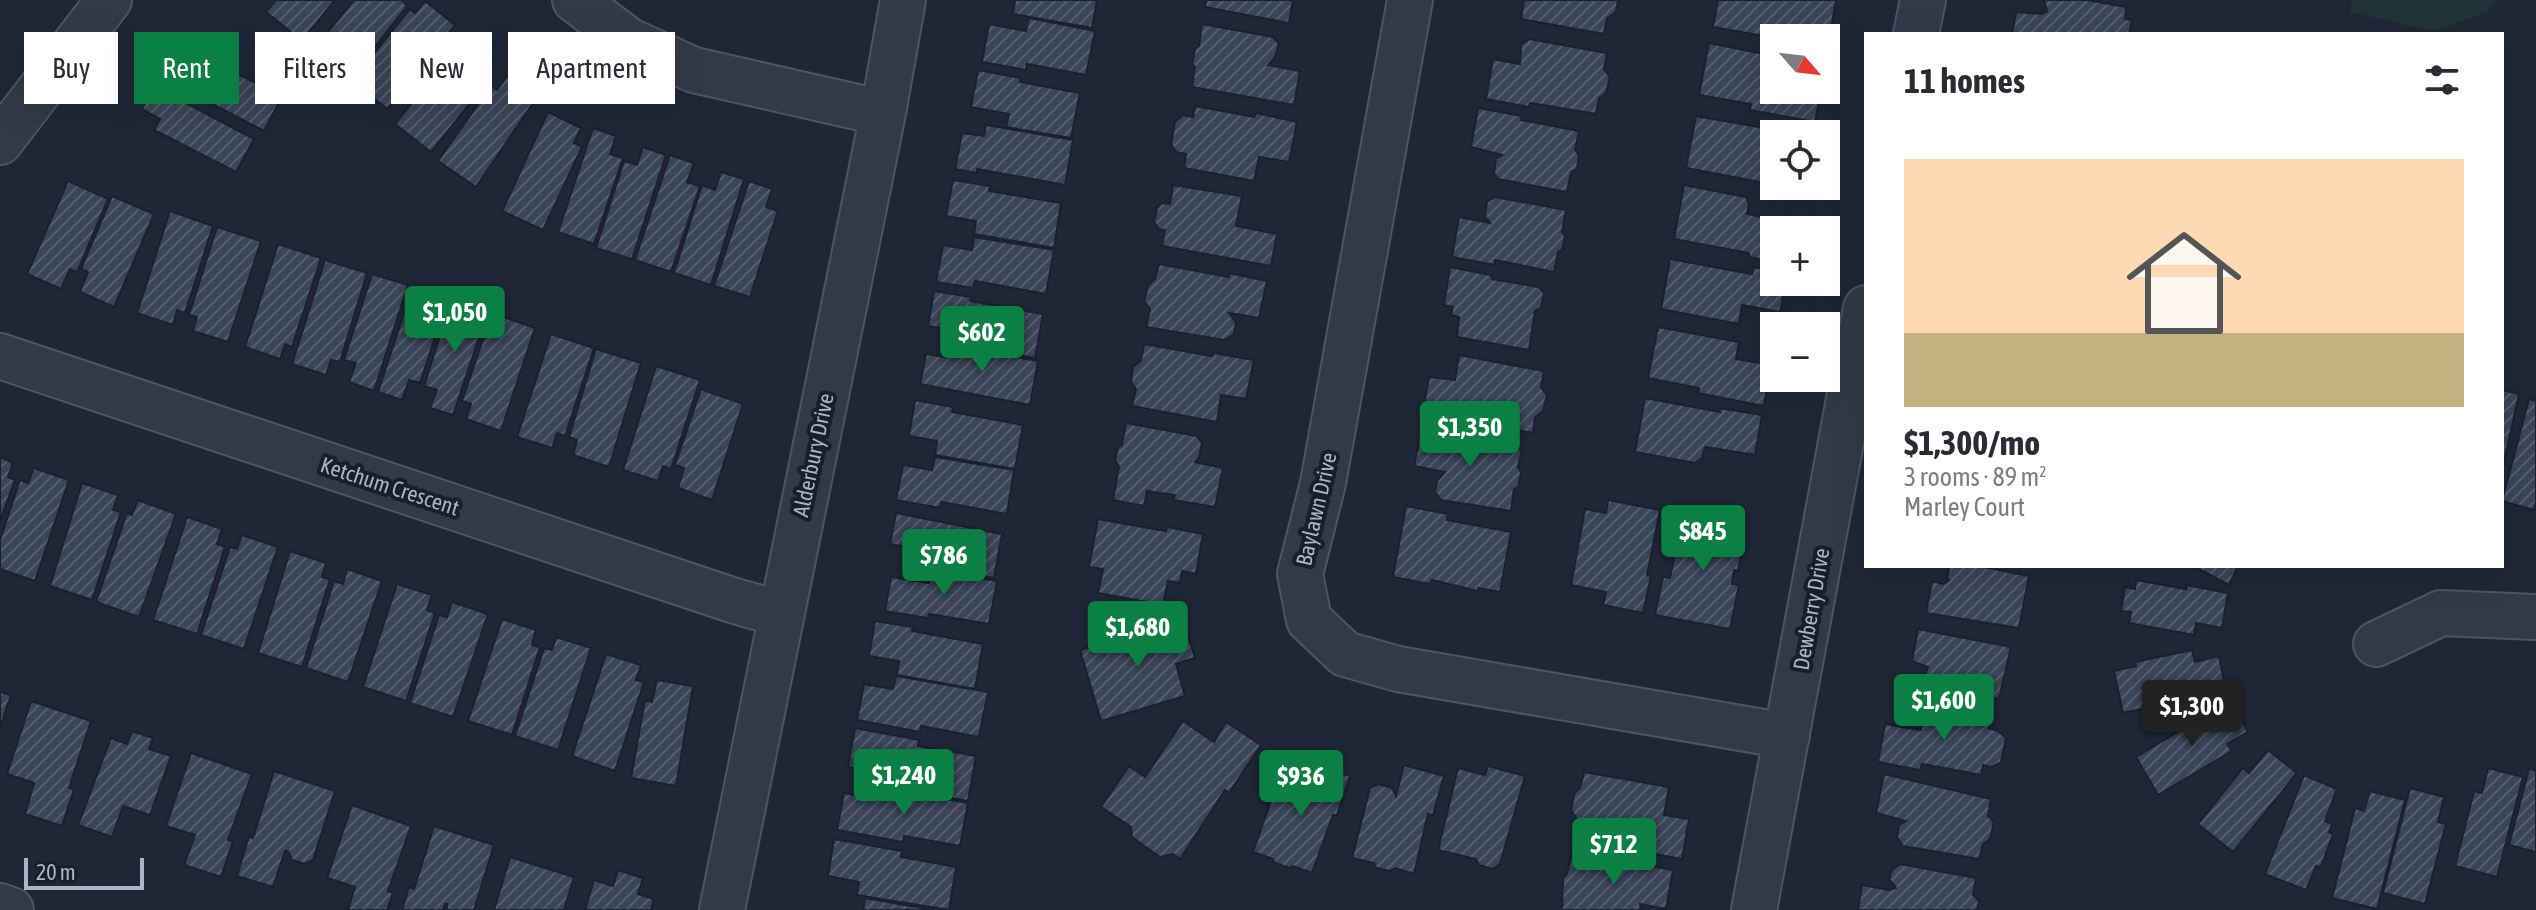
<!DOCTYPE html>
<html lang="en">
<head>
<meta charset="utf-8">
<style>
  :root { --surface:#fff; --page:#f7f7f7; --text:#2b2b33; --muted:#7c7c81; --line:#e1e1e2; --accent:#0b8043 }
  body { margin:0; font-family:"Asap Condensed",sans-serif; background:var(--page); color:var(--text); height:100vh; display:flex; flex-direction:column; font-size:30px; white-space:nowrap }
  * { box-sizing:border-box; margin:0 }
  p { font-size:26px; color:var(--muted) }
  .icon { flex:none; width:44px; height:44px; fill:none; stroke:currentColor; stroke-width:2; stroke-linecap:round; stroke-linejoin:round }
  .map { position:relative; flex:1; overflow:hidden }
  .side { position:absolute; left:1864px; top:32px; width:640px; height:536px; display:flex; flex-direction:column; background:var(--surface); border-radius:0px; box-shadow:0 8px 32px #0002 }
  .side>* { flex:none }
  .banner { position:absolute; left:24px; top:32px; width:760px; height:72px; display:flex; gap:16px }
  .needle { width:52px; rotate:118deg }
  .fabs { position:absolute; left:1760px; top:24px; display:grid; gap:16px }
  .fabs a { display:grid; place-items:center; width:80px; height:80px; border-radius:0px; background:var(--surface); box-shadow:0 8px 32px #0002; font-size:40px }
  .scale { position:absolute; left:24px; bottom:20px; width:120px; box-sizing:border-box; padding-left:8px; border:4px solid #acb4c5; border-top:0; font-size:22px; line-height:28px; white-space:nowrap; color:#acb4c5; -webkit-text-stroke:6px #181f2c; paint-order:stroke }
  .price { position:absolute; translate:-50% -68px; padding:0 18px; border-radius:8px; background:var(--accent); color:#fff; font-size:26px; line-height:52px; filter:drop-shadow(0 2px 4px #0008) }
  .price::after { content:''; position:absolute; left:50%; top:48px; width:24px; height:18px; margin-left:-12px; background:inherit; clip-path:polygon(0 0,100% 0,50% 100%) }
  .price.active { background:#222; color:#fff }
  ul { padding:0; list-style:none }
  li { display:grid; align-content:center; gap:16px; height:424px; padding:0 40px }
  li+li { border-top:2px solid var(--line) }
  li span { display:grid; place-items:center; height:248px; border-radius:0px; color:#555 }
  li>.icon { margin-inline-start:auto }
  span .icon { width:144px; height:144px; fill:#fffc; stroke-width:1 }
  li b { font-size:34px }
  h2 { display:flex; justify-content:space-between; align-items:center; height:96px; padding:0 40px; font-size:34px }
  .tag { padding:0 28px; border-radius:0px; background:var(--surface); box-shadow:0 8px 32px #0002; font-size:28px; line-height:72px }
  .tag.active { background:var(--accent); color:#fff }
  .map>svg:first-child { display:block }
</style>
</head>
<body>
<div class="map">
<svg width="2536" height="910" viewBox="0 0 2536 910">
  <defs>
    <pattern id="building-hatch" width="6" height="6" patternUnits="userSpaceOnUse" patternTransform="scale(2)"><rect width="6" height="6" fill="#3a4558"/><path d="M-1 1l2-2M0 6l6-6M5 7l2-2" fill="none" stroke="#545d6e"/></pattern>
  </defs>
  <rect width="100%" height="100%" fill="#1f2737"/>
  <path fill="#203438" d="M2352,0h144l-9,12 -54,19 -83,-19z"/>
  <path fill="url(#building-hatch)" stroke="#1a212e" stroke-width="2" d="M276,0h59l-33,41 -36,-29z
    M354,0h48l5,6 -57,72 -36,-29z
    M1012,0h85l-5,28 -79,-14 2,-13z
    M1206,0h87l-4,23 -84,-16z
    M1524,0h94l-2,12 -9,6 -3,16 -83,-15z
    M1718,0h118l-5,29 -24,-4 -3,13h-29l-62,-11z
    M2044,0h43l39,7 -1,12 7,1 -3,14h-117l4,-22 26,2 5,-3z
    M425,1l30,24 -68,84 -35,-29 58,-71 5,4z
    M1029,18l66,13 -9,44 -59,-11 -1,6 -44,-8 7,-38 37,7z
    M1202,24l71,13 6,7 -4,13 -7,8 32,6 -6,34 -102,-18 3,-20 -3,-4 3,-14 4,-3z
    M464,38l29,23 -11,13 7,6 -58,72 -36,-28z
    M1529,39l78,14 -3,16 6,8 -4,16 -7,5 -3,16 -66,-11 -1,4 -43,-8 7,-40 27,5 1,-19z
    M1709,43l65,13v34h47l-6,32 -65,-12 1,-6 -52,-9z
    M202,55l80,42 -18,34 -97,-51 12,-23 17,9z
    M978,70l43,8 -1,4 60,11 -9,45 -65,-11 3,-13 -38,-7z
    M507,76l30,21 -61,90 -38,-26 53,-75 6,4z
    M154,86l100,53 -18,33 -82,-42 6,-11 -18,-10z
    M1195,106l59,11 2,-4 41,9 -8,40 -30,-5 -5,24 -70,-13 2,-14 -10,-2 -5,-8 4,-22 8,-7 10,2z
    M1478,108l44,8 -1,4 58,11 -4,19 4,5 -2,14 -6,3 -4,20 -69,-13 -4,-6 2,-14 6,-4 -31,-8z
    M548,112l33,16 -7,15 8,4 -39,83 -41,-19z
    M1696,116l102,18h-24v32h-2l-4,13 -3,4 -79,-15z
    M986,125l87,15 -8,45 -88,-16v4l-22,-4 7,-36 22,3z
    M593,128l23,8 -6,18 13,4 -29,86 -36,-12z
    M643,147l23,8 -34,104 -36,-11 28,-87 13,4z
    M670,155l24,8 -7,19 13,4 -29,86 -36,-12z
    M721,172l23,7 -33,106 -37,-12 28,-88 13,5z
    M953,180l37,6 -1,5 72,12 -7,45 -80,-14 2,-13 -30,-5z
    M68,181l40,18 -31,73 -7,-3 -9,20 -34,-15z
    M749,181l23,8 -6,18 12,4 -28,86 -36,-11z
    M1173,185l69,11 -6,30 41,8 -6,32 -109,-20 3,-16 -6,-1 -5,-7 3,-14 5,-5 8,1z
    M1684,185l62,12 3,7 -2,10 50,10 -1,6h-22v32l-25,-5v-4l-75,-14z
    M112,196l42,18 -40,93 -34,-15 8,-20 -7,-3z
    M1495,197l71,13 -4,22 3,4 -3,14 -4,2 -4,20 -59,-12v5l-43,-8 7,-40 31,6 -5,-7 2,-14z
    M170,211l43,15 -28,87 -8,-3 -4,15 -36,-12z
    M217,227l44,14 -33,101 -35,-11 4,-14 -8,-2z
    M974,237l80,13 -8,44 -71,-13 -2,7 -37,-6 7,-37 29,5z
    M278,244l43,14 -29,89 -7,-3 -5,15 -35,-12z
    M1670,259l82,15 1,-7 21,4v11h12l-6,30 -38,-7 -3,19 -78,-15z
    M325,260l42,13 -27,89 -9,-2 -5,15 -34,-11z
    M1159,264l70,13v-4l38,8 -8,37 -30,-5 7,10 -2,11 -10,6 -78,-13 4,-18 -6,-8 4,-15 7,-7z
    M1450,267l41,8 1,4 47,8 5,6 -3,15 -6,3 -6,39 -72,-13 2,-20 -8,-2 2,-8 -9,-2z
    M372,274l36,11 -34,106 -25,-9 7,-19 -12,-3z
    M413,286l35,12 -28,85 -11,-3 -7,20 -24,-8z
    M934,291l37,6 -1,4 73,13 -8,44 -80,-14 2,-13 -29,-5z
    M452,299l36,12 -35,104 -23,-7 7,-18 -13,-4z
    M492,313l43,15 -34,103 -35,-12 5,-15 -9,-3z
    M1658,327l81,15 -3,17 35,6 -7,41 -66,-13 1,-5 -51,-10z
    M551,334l43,14 -29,88 -8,-3 -5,15 -35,-11z
    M1144,344l68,12 1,-3 41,7 -8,39 -25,-4 -4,27 -85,-16 4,-17 -5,-7 2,-15 8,-6z
    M948,345l90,16 -8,44 -110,-21 6,-30 20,3z
    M596,349l45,14 -32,104 -36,-12 4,-15 -8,-3z
    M1459,355l85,16 -3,16 6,8 -4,16 -8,6 -2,16 -74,-14 -3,3 -34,-6 7,-39 26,3z
    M656,366l44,14 -29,89 -8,-3 -5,15 -35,-11z
    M701,389l42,15 -31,96 -34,-12 6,-20 -9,-3z
    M2502,390l17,4 -17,77z
    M1645,398l75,14 -1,-4 43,7 -7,40 -50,-8 -3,11 -7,5 -60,-11z
    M2529,399l7,2v101l-2,8 -32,-9z
    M915,400l38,7 -1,5 71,13 -8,44 -80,-14 2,-14 -28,-5z
    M1126,423l71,13 5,7 -3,14 -4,5 28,6 -8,39 -42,-7 2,-5 -28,-4 -3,15 -31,-6 6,-34 -4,-5 3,-14 4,-2z
    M1422,427l41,8 7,5 52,10 -4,17 3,6 -3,14 -4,2 -3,22 -70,-11 -6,-8 2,-11 8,-9 -31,-6z
    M0,457l13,6 -5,14 7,3 -15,41z
    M935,457l79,13 -7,44 -66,-12 -1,6 -44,-8 7,-35 29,5z
    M34,468l35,12 -34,101 -35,-12v-29l20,-60 8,3z
    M82,483l36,12 -5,15 8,2 -29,88 -42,-14z
    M138,500l38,14 -37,103 -43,-15 31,-89 5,2z
    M1608,500l52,10 -13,65 4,1 -8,37 -40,-8 3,-13 -35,-7 14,-76 21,4z
    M1406,506l42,8 -1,6 64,12 -11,60 -22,-4v3l-46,-11 -2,4 -37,-7z
    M1683,512l60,12 -4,20h4l-5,27 -4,-1 -2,14 7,1 -9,44 -75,-14 8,-38 7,1z
    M896,513l106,21 -8,44 -89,-15 3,-16 -18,-3z
    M187,517l35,12 -5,15 8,3 -28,87 -44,-14z
    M1098,519l68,12 1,-4 36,7 -7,40 -14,-3 -2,12 -12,-2 -5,24 -65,-12 5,-24 -14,-2z
    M242,535l36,12 -34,102 -43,-14 29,-88 7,2z
    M290,551l36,12 -4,14 8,2 -28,88 -44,-14z
    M1950,566h28l51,10 -10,52 -93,-15 6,-32 11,3 6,-4 -2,-3z
    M2193,566h45l-9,19z
    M347,569l35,12 -34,101 -42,-14 28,-87 9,3z
    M932,569l65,12 -8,43 -60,-10 -1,4 -43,-7 6,-34 38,6z
    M2136,580l50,9 1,-4 41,8 -6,35 -26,-5 -2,12 -65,-12 2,-11 -10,-1 4,-24 10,2z
    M397,584l35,11 -5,15 8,3 -29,88 -43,-14z
    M452,602l36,12 -35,103 -43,-14 29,-88 8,2z
    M1183,618l12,40 -19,6 9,32 -84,25 -21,-71z
    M502,619l34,11 -4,15 8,2 -28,88 -44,-14z
    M875,621l38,6 -1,4 71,13 -8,45 -78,-14 2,-14 -30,-5z
    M1918,629l93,18 -12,52 -71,-13 -5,-6 5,-13 -16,-6z
    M556,637l35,11 -33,102 -43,-14 29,-88 8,2z
    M2192,650l3,12 24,-6 7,35 -103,22 -9,-42 22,-5 -1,-4z
    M606,654l35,11 -5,15 8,2 -29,89 -43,-15z
    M896,676l92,16 -9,45 -58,-11 -1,6 -63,-12 7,-36 29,5z
    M657,680l36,6 -17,100 -45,-8 14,-78 7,2z
    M0,692l11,3 -11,33z
    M31,701l60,20 -22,67 5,1 -12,37 -37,-12 9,-31 -27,-9z
    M2230,701l18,31 -21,12 5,7 -74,44 -22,-38z
    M1926,704l66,13 -3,11 9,3 8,7 -5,24 -9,5 -9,-2 -2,10 -59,-11 -2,6 -42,-8 7,-38 36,6z
    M1183,721l31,21 12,-20 35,23 -32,48 -4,-3 -45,69 -7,-5 -13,3 -28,-20 -1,-10 -30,-20 28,-41 16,11z
    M855,728l64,12 -1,6 58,10 -8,45 -92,-17 2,-12 -30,-5z
    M132,731l21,7 -4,11 22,7 -21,59 -27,-9 -11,31 -34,-12 33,-87 16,6z
    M2268,750l29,23 -64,79 -35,-28 45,-56 6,5z
    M191,753l61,21 -24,66 5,1 -12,36 -37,-12 11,-30 -29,-9z
    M1312,763l38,13 -13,39h-4l-21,58 -19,-7 -4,2 -14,-5 -2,-4 -20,-7 24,-68 7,-4 14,5 3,6z
    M1404,765l40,11 -11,39 -5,-1 -14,60 -19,-6 -5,3 -14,-3 -2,-5 -22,-5 18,-70 8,-4 14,4 4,8z
    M1488,766l37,10 -25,88 -7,5 -14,-4 -3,-6 -38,-9 20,-82 27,7z
    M2488,768l35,9 -26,100 -42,-11 19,-75 8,2z
    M2529,769l7,1v82l-27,-7z
    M274,771l61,20 -22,69 -8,4 -13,-4 -4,-9h-3l-12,36 -36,-11 12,-40 4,2z
    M1584,772l85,15 -5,28 25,4 -7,40 -45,-8 1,-4 -65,-12 3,-17 -5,-8 3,-16 6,-6z
    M1884,774l107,25 -3,17 6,6 -4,17 -7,5 -4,15 -76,-13 -6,-9 2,-12 7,-4 -30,-8z
    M2304,775l33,14 -12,32 7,3 -3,8 4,2 -12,33 -5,-1 -10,24 -41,-16z
    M876,786l92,17 -8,43 -56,-10 -1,6 -66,-12 7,-37 30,6z
    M2410,788l34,9 -6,25 8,2 -21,80 -42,-11z
    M2370,791l35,9 -28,109 -45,-11 23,-90 9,3z
    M352,805l59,21 -23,65 5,2 -6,17h-39l7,-23 -28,-9z
    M434,826l60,19 -20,65h-27v-6h-2l-2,6h-41l7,-23 5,2z
    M834,839l68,12 -1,6 55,10 -7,43 -92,-15 2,-13 -31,-6z
    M1572,854l64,14 -3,-5 40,7 -7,39 -26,-5 1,6h-79l1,-32 4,-4z
    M510,857l64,20 -10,33h-70z
    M1900,864l76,14 -3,17 6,6 -2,9h-119l4,-25 27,5 7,-2 -7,-9 3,-9z
    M618,870l25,8 -5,16 16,5 -3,11h-66l9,-30 19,6z
    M865,898l69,12h-71z"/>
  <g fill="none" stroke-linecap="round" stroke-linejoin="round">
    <g stroke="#4d5463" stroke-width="48">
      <path id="minor" d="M575,0l53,40 66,30 189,43
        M1410,0l-87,483 -23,91 9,46 36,34 53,15 389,67
        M1916,34l7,-34
        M0,142l109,-142
        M0,356l735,245 46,13
        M2376,644l65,-31 95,4
        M0,906l11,4
        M722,910l161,-797 20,-113
        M1754,910l112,-602"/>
    </g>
    <use href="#minor" stroke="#323a47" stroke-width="44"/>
  </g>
  <g text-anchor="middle" stroke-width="8" stroke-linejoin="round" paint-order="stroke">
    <g font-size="22" fill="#acb4c5" stroke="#181f2c">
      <text transform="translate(813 455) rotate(-78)" y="8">Alderbury Drive</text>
      <text transform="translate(390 486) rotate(18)" y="8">Ketchum Crescent</text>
      <text transform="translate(1316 509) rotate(-77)" y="8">Baylawn Drive</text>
      <text transform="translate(1811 609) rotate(-80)" y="8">Dewberry Drive</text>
    </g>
  </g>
</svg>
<div class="fabs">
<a><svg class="needle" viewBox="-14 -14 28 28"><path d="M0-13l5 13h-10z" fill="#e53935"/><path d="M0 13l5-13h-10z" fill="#7c7c81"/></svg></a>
<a><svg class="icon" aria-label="locate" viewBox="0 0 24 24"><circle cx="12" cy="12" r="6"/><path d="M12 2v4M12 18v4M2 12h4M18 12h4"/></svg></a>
<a>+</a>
<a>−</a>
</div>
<div class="scale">20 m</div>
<b class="price" style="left:455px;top:354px">$1,050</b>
<b class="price" style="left:982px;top:374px">$602</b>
<b class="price" style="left:1470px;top:469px">$1,350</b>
<b class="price" style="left:1703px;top:573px">$845</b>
<b class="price" style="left:944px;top:597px">$786</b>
<b class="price" style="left:1138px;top:669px">$1,680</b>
<b class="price" style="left:1944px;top:742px">$1,600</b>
<b class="price active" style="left:2192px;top:748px">$1,300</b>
<b class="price" style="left:904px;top:817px">$1,240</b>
<b class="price" style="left:1301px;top:818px">$936</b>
<b class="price" style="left:1614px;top:886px">$712</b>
<div class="banner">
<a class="tag">Buy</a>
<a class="tag active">Rent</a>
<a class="tag">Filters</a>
<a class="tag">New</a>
<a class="tag">Apartment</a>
</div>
<section class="side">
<h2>11 homes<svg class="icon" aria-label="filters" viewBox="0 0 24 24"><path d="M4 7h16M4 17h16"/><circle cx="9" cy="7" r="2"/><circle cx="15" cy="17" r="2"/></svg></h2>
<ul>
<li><span style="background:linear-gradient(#ffd9b3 70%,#c2b280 0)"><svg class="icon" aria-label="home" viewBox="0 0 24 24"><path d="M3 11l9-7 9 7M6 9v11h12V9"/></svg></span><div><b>$1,300/mo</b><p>3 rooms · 89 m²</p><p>Marley Court</p></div></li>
</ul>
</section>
</div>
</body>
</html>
